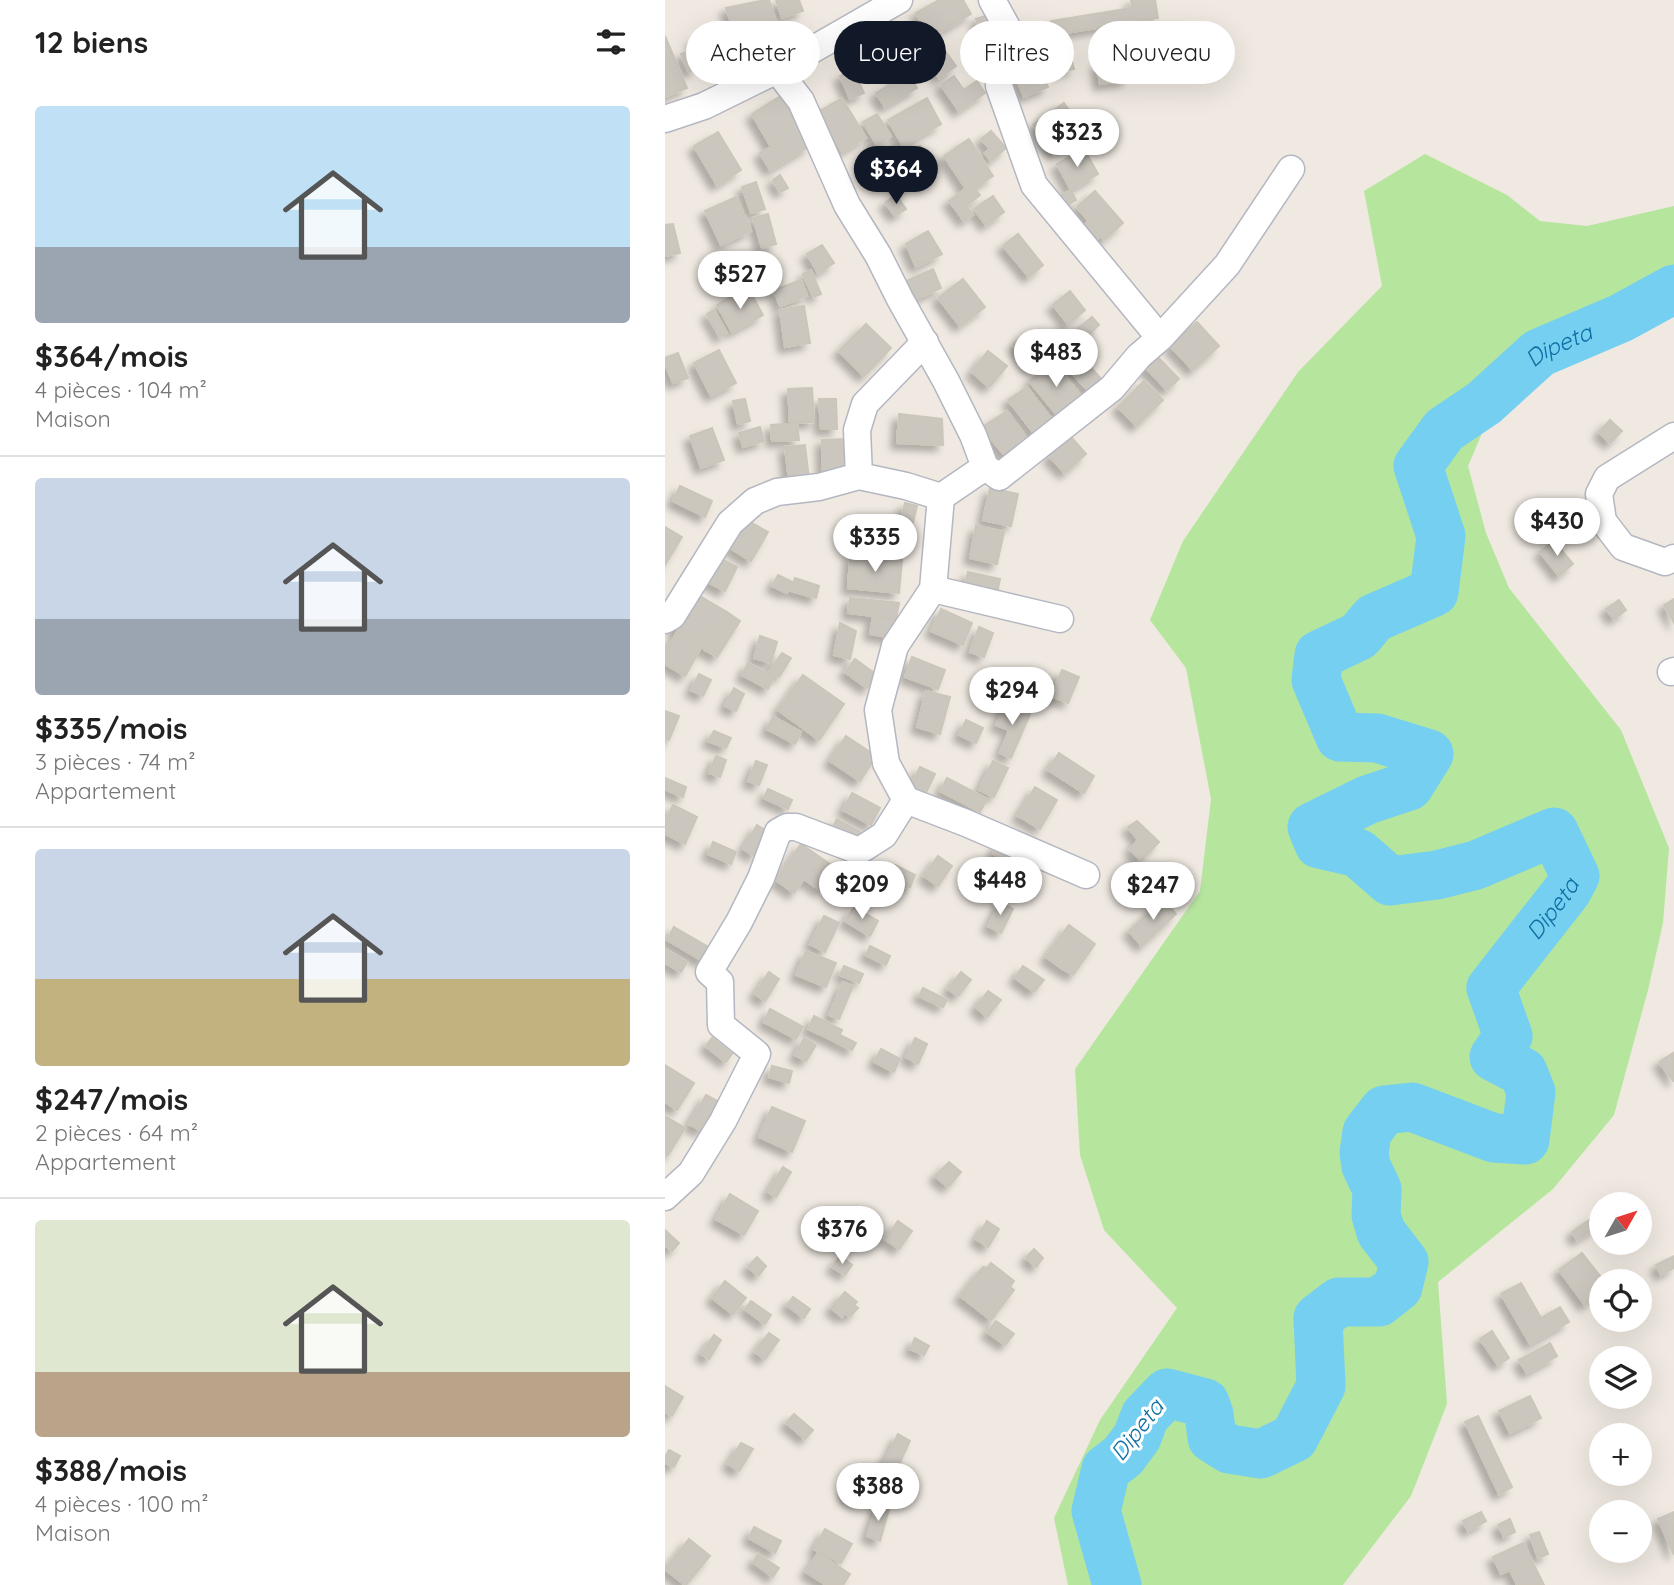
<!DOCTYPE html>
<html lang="fr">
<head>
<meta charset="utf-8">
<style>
  :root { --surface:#fff; --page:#f2f2f2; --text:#222; --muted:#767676; --line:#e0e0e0; --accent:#111827 }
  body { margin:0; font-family:Quicksand,sans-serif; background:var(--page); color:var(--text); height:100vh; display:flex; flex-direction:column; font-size:26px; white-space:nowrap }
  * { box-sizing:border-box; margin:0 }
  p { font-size:23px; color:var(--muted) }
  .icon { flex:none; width:38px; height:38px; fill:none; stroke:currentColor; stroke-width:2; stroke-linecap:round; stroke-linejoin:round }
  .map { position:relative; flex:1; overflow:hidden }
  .details { display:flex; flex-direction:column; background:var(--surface); width:665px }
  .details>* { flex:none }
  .banner { position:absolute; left:21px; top:21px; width:665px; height:63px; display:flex; gap:14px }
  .needle { width:46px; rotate:51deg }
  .buttons { position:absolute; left:924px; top:1192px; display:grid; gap:14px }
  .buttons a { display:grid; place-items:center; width:63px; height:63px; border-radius:50%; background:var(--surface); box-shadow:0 7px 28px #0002; font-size:35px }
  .price { position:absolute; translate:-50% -60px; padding:0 16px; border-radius:24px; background:#fff; color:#222; font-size:23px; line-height:46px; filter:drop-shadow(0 2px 4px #0008) }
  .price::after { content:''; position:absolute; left:50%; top:42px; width:21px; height:16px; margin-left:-10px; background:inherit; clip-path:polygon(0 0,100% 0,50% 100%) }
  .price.active { background:var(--accent); color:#fff }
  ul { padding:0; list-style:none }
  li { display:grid; align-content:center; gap:14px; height:371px; padding:0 35px }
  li+li { border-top:2px solid var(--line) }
  li span { display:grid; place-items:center; height:217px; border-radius:7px; color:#555 }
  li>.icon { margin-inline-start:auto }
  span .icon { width:126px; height:126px; fill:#fffc; stroke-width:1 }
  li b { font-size:30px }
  h2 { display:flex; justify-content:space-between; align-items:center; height:84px; padding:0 35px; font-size:30px }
  .tag { padding:0 24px; border-radius:32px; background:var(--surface); box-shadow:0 7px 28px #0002; font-size:24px; line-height:63px }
  .tag.active { background:var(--accent); color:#fff }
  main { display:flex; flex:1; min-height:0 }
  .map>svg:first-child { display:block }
</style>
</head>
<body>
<main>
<section class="details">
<h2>12 biens<svg class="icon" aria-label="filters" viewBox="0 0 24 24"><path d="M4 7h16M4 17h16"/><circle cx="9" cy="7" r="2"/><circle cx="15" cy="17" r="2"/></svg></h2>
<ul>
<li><span style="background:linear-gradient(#bfe0f5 65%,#9aa5b1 0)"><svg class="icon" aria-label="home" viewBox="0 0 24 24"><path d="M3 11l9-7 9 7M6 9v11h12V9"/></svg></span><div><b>$364/mois</b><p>4 pièces · 104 m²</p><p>Maison</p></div></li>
<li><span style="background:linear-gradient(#c9d6e8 65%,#9aa5b1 0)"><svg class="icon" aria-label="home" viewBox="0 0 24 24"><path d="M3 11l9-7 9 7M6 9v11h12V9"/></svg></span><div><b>$335/mois</b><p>3 pièces · 74 m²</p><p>Appartement</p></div></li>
<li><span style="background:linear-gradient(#c9d6e8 60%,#c2b280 0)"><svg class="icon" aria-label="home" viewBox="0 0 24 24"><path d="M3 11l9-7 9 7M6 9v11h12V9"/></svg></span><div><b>$247/mois</b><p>2 pièces · 64 m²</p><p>Appartement</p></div></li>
<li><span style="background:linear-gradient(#dfe7d0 70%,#b9a48a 0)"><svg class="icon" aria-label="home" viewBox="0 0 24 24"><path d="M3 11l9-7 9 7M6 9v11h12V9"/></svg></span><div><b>$388/mois</b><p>4 pièces · 100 m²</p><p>Maison</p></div></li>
</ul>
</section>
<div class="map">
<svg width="1009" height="1585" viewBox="0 0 1009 1585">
  <defs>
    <filter id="shadow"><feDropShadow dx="-6" dy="6" stdDeviation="3.5" flood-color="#0004"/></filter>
  </defs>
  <rect width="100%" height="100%" fill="#efe9e1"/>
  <path fill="#b6e59e" d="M760,154l82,41 33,26 47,5 87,-20v101l-124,58 -67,66 -15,35 18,67 23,55 112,142 48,118 -6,75 -15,67 -34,125 -61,74 -115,93 9,122 -36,92 -68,89h-275l-14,-67 46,-98 77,-112 -73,-78 -24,-75 -5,-86 125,-178 11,-92 -25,-131 -36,-48 33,-79 115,-169 84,-86 -18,-95z"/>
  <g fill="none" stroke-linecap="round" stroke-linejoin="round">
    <path stroke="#75cff0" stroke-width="49" id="s1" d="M452,1585l-21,-74 10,-42 17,-13 14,-19 8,-21 22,-23 38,10 4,11 3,24 17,11 32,5 33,-16 27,-52 -3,-68 21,-16h40l19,-15 6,-25 -23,-30 -5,-17 1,-26 -11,-23 -2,-13 3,-21 17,-22 28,-3 82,31 31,2 6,-48 -8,-20 -29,-15 14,-21 -17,-48 76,-97 8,-15 -21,-44 -78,33 -39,10 -47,6 -32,-28 -39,-9 -7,-17 55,-27 42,-14 20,-32 -52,-16 -37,-1 -24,-57 3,-25 40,-19 15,-18 60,-26 7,-56 -23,-70 26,-36 40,-27 55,-50 82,-35 53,-29"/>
  </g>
  <path fill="#cbc7bf" stroke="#cbc5ba" stroke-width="2" filter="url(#shadow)" d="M100,0h4l9,28 -39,18 -13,-38z
    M111,0h23l4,11 -21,7z
    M274,0h24l8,14 -41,24 -14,-25z
    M466,0h24l3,18 -105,17 -2,-14 81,-13z
    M330,13l12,35 -20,6 -11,-35z
    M517,22v19h-31v-18z
    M49,30l5,10 -22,11 -5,-10z
    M0,36l22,52 -22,9z
    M401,40l8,29 -15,3 -7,-28z
    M278,48l13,18 -17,12 -13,-18z
    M23,51l9,17 -8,4 -8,-18z
    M368,53l15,34 -24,10 -14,-34z
    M232,54l20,34 -32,19 -9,-14 22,-13 -12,-19z
    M460,59l3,21 -28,4 -3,-21z
    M188,70l11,23 -14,6 -10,-23z
    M289,76l10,14 13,-9 8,12 -26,18 -18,-26z
    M116,96l29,50 -40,24 -10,-17 11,-6 -19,-33z
    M177,98l24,40 -24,14 -24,-40z
    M262,98l14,26 -38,22 -15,-26z
    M399,103l21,30 -31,22 -21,-30z
    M212,114l14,22 -14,9 -14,-23z
    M326,131l15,17 -15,13 -6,-8 5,-4 -9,-10z
    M53,132l23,38 -24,15 -23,-39z
    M304,139l24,37 -25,16 -24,-36z
    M255,146l15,21 -17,12 -15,-20z
    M419,149l14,25 -27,16 -14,-26z
    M115,175l8,13 -8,4 -7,-12z
    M91,182l9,27 -14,4 -9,-26z
    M309,188l6,7 -14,11 7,9 -9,6 -15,-20 16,-12 3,3z
    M406,190l5,10 -15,8 -5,-10z
    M430,191l28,32 -19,17 -27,-33z
    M231,195l10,14 -11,7 -10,-13z
    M328,196l11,16 -18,13 -12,-16z
    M71,197l15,34 -30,14 -16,-34z
    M103,214l8,30 -14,4 -9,-30z
    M424,221l12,15 -9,8 -13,-14z
    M8,224l7,29 -15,3v-31z
    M263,231l14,23 -26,13 -10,-23z
    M353,234l25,31 -14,12 -26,-31z
    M157,245l12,18 -16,10 -11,-19z
    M268,269l8,19 -29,13 -8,-19z
    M146,270l10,24 -7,3 -11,-23z
    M298,279l22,28 -25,19 -22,-28z
    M136,280l6,16 -27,10 -6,-16z
    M405,291l15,19 -17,14 -15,-19z
    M74,292l5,7 8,-4 11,20 -31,17 -15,-27z
    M139,306l6,37 -25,4 -5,-37z
    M49,310l13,23 -7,4 -13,-23z
    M427,317l7,8 -15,14 -8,-9z
    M532,322l22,24 -26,24 -23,-24z
    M201,324l25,24 -27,28 -25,-25z
    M359,335l19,20 -11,11 -19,-21z
    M409,349l30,33 -13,12 -30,-33z
    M54,350l17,33 -25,13 -17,-33z
    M323,351l19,15 -9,11 -18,-16z
    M13,353l10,25 -15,5 -8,-20v-5z
    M490,354l24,25 -12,11 -24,-25z
    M314,362l19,15 -9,10 -17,-15z
    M389,362l28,35 -24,19 -29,-35z
    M479,381l19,19 -26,26 -19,-19z
    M362,387l27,35 -18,14 -28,-36z
    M147,388l2,34 -24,1 -2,-34z
    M80,399l5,22 -12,3 -5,-23z
    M154,399h17l1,30h-16z
    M342,411l23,32 -22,16 -27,-31z
    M234,414l43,5 1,26 -46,-2z
    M945,420l12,11 -12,12 -11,-11z
    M132,423l2,17 -27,1 -1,-16z
    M95,427l4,14 -21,6 -4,-14z
    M47,428l12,32 -23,8 -11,-32z
    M406,437l15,17 -21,19 -16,-17z
    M182,439l1,33 -25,1 -1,-33z
    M140,445l4,34 -20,2 -4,-34z
    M15,486l32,15 -7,16 -32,-16z
    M325,488l28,6 -7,32 -28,-6z
    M240,503l12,3 -6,24 -12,-3z
    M82,520l21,12 -17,29 -21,-13z
    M311,526l28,6 -7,32 -27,-6z
    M0,527l17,10 -17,28z
    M889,541l19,23 -14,12 -19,-24z
    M51,556l21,11 -12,24 -21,-11z
    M185,556l52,4 -3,33 -51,-5z
    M303,572l32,7 -3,14 -32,-7z
    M113,575l14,7 -5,11 -15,-7z
    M130,578l24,8 -3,12 -25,-7z
    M30,593l32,19 -22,38 -3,-4 -29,-18z
    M185,598l49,5 -3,16 -48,-6z
    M1009,599v24l-10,-18z
    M954,600l7,10 -12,9 -8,-10z
    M276,609l31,14 -9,22 -32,-14z
    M62,612l13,9 -23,36 -12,-7z
    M208,616l23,3 -3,19 -23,-4z
    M175,623l16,8 -6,28 -16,-4z
    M314,627l14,6 -9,24 -14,-5z
    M12,632l25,14 -17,30 -20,-12v-11z
    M95,636l17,6 -6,21 -17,-5z
    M117,653l9,5 -12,19 -9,-6z
    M247,657l33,13 -7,19 -33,-12z
    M190,659l22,16 -10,13 -22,-16z
    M83,663l26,14 -6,12 -26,-14z
    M397,670l17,7 -11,26 -17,-7z
    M34,674l12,6 -8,16 -12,-6z
    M138,675l41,29 -25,36 -41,-30z
    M69,688l10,6 -8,17 -11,-5z
    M261,691l24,6 -10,37 -23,-7z
    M341,703l24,11 -19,44 -11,-5 9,-23 -13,-5z
    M0,711l14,5 -10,24 -4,-2z
    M108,717l28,15 -6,12 -28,-15z
    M301,720l17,8 -7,15 -17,-8z
    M49,731l17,7 -5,10 -18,-7z
    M181,736l30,20 -16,25 -30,-20z
    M394,753l35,23 -10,17 -36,-23z
    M51,756l10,4 -6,17 -11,-4z
    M91,761l11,4 -8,20 -11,-4z
    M328,761l15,7 -14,29 -15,-7z
    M255,767l15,7 -10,21 -15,-7z
    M0,778l21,9 -3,10 -18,-8z
    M282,778l40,21 -7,13 -40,-21z
    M370,787l22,13 -17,29 -22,-13z
    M103,789l24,11 -4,9 -24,-11z
    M187,793l28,15 -9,17 -28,-15z
    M8,805l24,12 -12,27 -20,-10v-13z
    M172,819l23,13 -6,11 -23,-13z
    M472,821l22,21 -18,19 -11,-12 8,-9 -10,-13z
    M92,825l10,6 -13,25 -11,-7z
    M48,842l23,10 -5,12 -23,-10z
    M333,842l38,17 -5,12 -38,-17z
    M136,844l36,25 -16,22 -17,-12 -10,14 -18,-13z
    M273,856l14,10 -14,20 -14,-10z
    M230,865l20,10 -5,12 -21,-11z
    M498,899l13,15 -34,32 -13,-15z
    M335,902l13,7 -12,24 -13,-7z
    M189,907l24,14 -8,15 -25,-15z
    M159,916l15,7 -14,29 -15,-8z
    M404,925l26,19 -22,31 -12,-7 10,-14 -16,-10z
    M9,927l38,22 -8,13 -37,-22z
    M390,944l16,10 -10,14 -15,-11z
    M205,946l20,10 -4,9 -20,-10z
    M0,949l22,13 -6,10 -16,-9z
    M141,951l30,12 -10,24 -30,-12z
    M179,966l19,8 -4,9 -19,-8z
    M358,966l21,14 -10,12 -19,-14z
    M104,972l10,7 -14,22 -10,-7z
    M296,972l10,8 -13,16 -10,-7z
    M178,982l10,4 -14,33 -10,-4z
    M258,988l24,12 -4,7 -24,-11z
    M323,991l13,9 -14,17 -11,-10z
    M105,1009l33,18 -7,12 -32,-17z
    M149,1016l28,14 -6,12 -28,-13z
    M175,1035l16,8 -4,7 -16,-8z
    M47,1038l20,16 -6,8 -20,-16z
    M139,1038l12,7 -10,16 -11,-6z
    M250,1038l12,6 -9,20 -12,-7z
    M216,1049l19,10 -6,13 -20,-10z
    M1008,1053l1,27 -1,1 -14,-19z
    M0,1065l29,18 -17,27 -12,-8z
    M107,1066l20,5 -3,12 -20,-6z
    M41,1095l13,7 -17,29 -13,-7z
    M107,1107l33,14 -13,31 -33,-15z
    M0,1116l20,12 -17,27 -3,-1z
    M284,1162l12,10 -13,15 -13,-11z
    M118,1167l8,5 -15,25 -8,-5z
    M65,1194l28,17 -14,24 -28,-16z
    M927,1218l5,9 -20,13 -5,-8z
    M233,1221l14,10 -13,18 -14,-10z
    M322,1221l12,8 -11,18 -12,-8z
    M0,1230l14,13 -7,8 -7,-6z
    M369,1249l9,9 -7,9 -10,-9z
    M917,1253l22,28h-3v12l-16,12 -26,-35z
    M175,1256l12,9 -7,10 -13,-8z
    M1009,1256v12l-13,7 -5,-10z
    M92,1257l9,9 -8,10 -10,-9z
    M326,1263l23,18 -4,6 4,3 -23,30 -31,-24 23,-29 4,1z
    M60,1281l21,17 -13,16 -21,-16z
    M856,1283l20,35 19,-11 9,15 -39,22 -29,-50z
    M180,1292l12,10 -3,3 4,3 -8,9 -5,-4 -3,4 -11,-9z
    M128,1297l17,12 -6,9 -17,-13z
    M86,1301l20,14 -6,9 -20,-15z
    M331,1321l18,13 -9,11 -18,-13z
    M827,1331l17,27 -11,7 -18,-26z
    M104,1333l10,7 -14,19 -10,-7z
    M49,1335l7,5 -12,19 -8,-5z
    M250,1338l14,8 -5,9 -14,-6z
    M885,1343l7,13 -30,17 -8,-13z
    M0,1386l18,11 -11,19 -7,-4z
    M865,1396l11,22 -31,15 -11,-22z
    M129,1414l19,16 -8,9 -19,-16z
    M813,1416l34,71 -13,7 -34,-72z
    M233,1434l12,7 -14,30 -13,-6z
    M76,1443l12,6 -14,22 -11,-7z
    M4,1450l11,6 -6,11 -9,-4v-5z
    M183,1485l15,5 -4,11 -14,-5z
    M212,1506l12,3 -9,32 -13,-5z
    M816,1512l5,9 -18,10 -5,-10z
    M1009,1512v43l-16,-36z
    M845,1519l5,13 -11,5 -6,-12z
    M89,1527l27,14 -6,12 -26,-15z
    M160,1529l27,15 -11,19 -27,-14z
    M874,1532l9,22 -10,4 -8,-23z
    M24,1539l21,17 -24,29h-1l-20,-16z
    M858,1543l21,42h-27l-7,-15 -9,4 -8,-17z
    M153,1553l32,21 -7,11h-17l-20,-13z
    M93,1554l21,14 -6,9 -20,-15z"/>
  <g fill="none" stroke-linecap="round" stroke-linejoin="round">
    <g stroke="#b4b7c1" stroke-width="29">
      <path id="street" d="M327,0l21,38 -4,15 -9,14 -1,19 35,99 126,153
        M112,70l24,31 46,104 31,50 22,44 46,82 27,54 12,32 14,10 113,-89 27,-32 21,-18 67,-73 64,-96
        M0,119l39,-13 73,-36 122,-70
        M1009,436l-67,42 -8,16 4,27 20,26 42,15 9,-4
        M194,476l47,10 35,11 44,-30
        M268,589l8,-92
        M0,620l7,-4 58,-93 25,-22 22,-9 42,-5 40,-11 -2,-46 8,-26 60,-62
        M1006,672l3,-1
        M241,800l-20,-37 -8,-53 17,-64 38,-57 127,30
        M0,1197l26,-24 32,-52 34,-67 -36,-29 -1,-43 -11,-10 30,-50 22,-44 17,-46 9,-5h9l63,24 25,-16 22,-35 60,23 120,52"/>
    </g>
    <use href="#street" stroke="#fff" stroke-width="26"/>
  </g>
  <g text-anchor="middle" stroke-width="6" stroke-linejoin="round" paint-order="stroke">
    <g font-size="23" font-style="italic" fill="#0d6fa3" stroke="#fff">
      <text dy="8" stroke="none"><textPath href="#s1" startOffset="2357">Dipeta</textPath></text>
      <text dy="8" stroke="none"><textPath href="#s1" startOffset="1222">Dipeta</textPath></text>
      <text transform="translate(472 1430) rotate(-52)" y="8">Dipeta</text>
    </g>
  </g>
</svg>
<div class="buttons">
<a><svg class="needle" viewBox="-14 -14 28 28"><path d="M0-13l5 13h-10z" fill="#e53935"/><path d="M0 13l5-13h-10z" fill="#767676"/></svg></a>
<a><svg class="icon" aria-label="locate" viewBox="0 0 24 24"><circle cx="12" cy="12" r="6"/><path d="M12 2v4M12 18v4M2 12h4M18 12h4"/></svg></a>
<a><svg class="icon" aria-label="layers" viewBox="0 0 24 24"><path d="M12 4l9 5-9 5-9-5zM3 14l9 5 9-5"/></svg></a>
<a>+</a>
<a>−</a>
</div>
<b class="price" style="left:412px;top:169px">$323</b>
<b class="price active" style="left:231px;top:206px">$364</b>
<b class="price" style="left:75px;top:311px">$527</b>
<b class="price" style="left:391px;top:389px">$483</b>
<b class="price" style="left:892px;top:558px">$430</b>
<b class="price" style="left:210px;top:574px">$335</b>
<b class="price" style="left:347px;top:727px">$294</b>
<b class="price" style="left:335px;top:917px">$448</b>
<b class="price" style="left:197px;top:921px">$209</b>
<b class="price" style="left:488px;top:922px">$247</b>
<b class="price" style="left:177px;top:1266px">$376</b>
<b class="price" style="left:213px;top:1523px">$388</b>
<div class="banner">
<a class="tag">Acheter</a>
<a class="tag active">Louer</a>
<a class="tag">Filtres</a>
<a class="tag">Nouveau</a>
</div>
</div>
</main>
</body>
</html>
